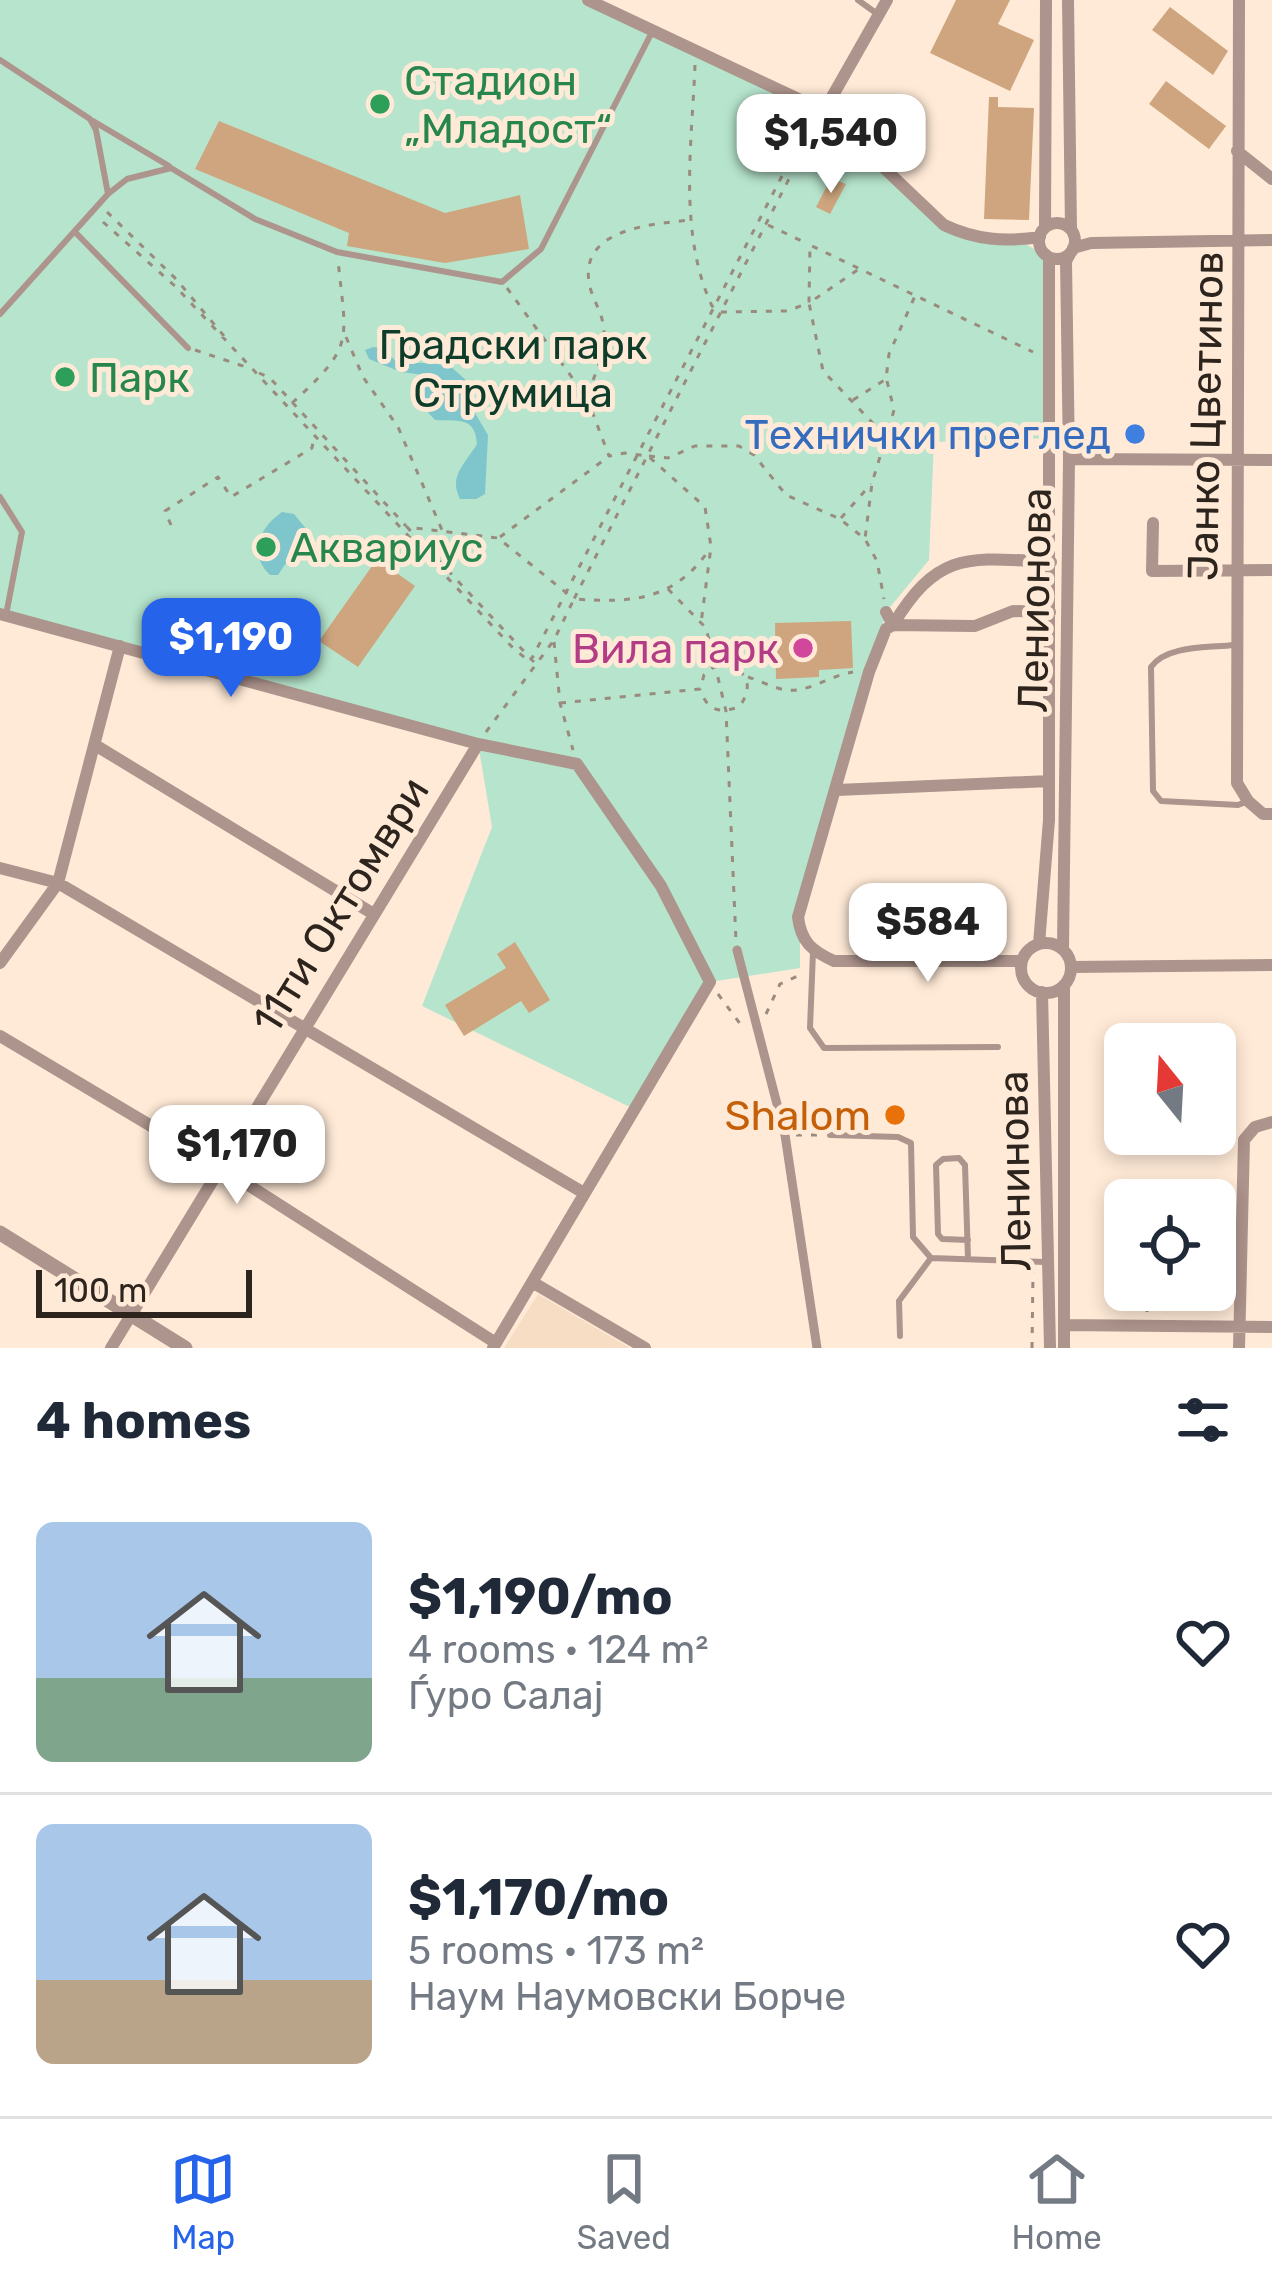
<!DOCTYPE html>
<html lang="en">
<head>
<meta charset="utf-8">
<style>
  :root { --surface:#fff; --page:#f6f6f7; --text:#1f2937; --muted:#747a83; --line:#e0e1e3; --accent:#2563eb }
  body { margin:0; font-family:Rubik,sans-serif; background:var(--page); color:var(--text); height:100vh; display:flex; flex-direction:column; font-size:45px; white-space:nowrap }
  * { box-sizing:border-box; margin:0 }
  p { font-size:39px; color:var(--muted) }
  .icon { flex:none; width:66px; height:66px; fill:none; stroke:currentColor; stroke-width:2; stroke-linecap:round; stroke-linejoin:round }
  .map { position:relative; height:1348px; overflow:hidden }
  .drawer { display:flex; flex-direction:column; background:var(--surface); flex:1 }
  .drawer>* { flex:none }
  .needle { width:78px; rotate:342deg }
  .controls { position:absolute; left:1104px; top:1023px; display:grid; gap:24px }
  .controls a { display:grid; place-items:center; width:132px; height:132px; border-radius:18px; background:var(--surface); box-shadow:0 6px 18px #0003; font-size:60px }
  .scale { position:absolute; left:36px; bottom:30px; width:216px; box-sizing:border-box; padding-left:12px; border:6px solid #2c241d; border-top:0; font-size:33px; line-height:42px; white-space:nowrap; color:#2c241d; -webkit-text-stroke:9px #ffead7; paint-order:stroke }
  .price { position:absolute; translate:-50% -102px; padding:0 27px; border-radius:24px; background:#fff; color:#222; font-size:39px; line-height:78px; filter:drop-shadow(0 3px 6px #0008) }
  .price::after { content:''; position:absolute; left:50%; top:72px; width:36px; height:27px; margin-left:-18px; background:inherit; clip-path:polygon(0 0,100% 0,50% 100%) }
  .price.on { background:var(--accent); color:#fff }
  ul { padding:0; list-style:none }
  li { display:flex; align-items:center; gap:36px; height:300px; padding:0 36px }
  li+li { border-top:3px solid var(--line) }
  li span { display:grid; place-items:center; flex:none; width:336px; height:240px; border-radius:18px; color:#555 }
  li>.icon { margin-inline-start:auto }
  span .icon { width:144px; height:144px; fill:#fffc; stroke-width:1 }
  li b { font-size:51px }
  h2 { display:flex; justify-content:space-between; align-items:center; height:144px; padding:0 36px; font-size:51px }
  .tab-bar { display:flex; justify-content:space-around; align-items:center; height:168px; border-top:3px solid var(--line); background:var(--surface); font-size:33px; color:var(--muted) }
  .tab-bar a { display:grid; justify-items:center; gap:6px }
  .tab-bar .on { color:var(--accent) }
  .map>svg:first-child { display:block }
</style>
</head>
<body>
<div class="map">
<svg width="1272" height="1348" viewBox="0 0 1272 1348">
  <rect width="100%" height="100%" fill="#ffead7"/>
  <path fill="#f7ddc4" d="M538,1294l92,54h-126z"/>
  <path fill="#b6e4cc" d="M0,0h588l236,111 120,114 75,15 30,18 2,180 -117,4 -5,118 -43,52 -86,322v34l-90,14 -76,127 -212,-103 70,-179 -14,-84 -478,-129z"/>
  <path fill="#7fc5cc" d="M373,347l8,1 15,13 53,4 19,17 4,26 16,27 -3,59 -9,5h-16c-12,-23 6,-36 17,-55 -2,-29 -20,-22 -42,-24l-12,-13 1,-32 -23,-3 -32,-13 -4,-9z
    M282,512l12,2 13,16 -5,23 -12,4 -12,18h-8c-22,-21 -11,-47 12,-63z"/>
  <path fill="#cea57e" d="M956,0h54l-12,24 36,16 -24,51 -80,-38z
    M1170,7l58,44 -15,24 -61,-45z
    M1166,81l60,45 -17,23 -60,-45z
    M989,97h9v10l36,1 -5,112 -45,-1z
    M219,121l226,92 75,-18 9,54 -84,14 -98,-17 2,-13 -154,-64z
    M831,178l15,6 -16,30 -14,-7z
    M377,559l38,27 -57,81 -39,-26z
    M851,621l2,47 -34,2v7l-43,2 -1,-56z
    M515,942l35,58 -21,13 -8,-12 -57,35 -19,-31 61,-37 -9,-14z"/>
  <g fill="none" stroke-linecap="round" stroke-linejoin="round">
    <path stroke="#9a8b7e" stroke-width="3" stroke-dasharray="6 9" stroke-linecap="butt" d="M695,65c-3,78 -17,168 17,241l8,6 67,-1 22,-8 1,-58 223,107
      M810,122l16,11
      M107,212l69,67 48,57
      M103,222l72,64 338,362 17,14 280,-540
      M768,225l40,19
      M507,288l80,110 22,58 16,-3 23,3 57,51 6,40 -10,76
      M346,337l17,40 35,50 44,103
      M195,350l54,18
      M259,373l11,5 136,148
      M887,381l7,29 -7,26
      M588,394c7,-20 17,-41 16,-63 -1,-18 -10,-28 -14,-44 -14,-58 61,-63 101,-67
      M853,400l33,-21 3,-25 26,-58
      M292,403c64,-58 54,-61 46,-143
      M649,456l19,2 27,-12h44l15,9 32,40 54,24 25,20 7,-56 14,-46 -63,-66 -14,-68 50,-34
      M841,518l30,-34
      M171,525l-6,-14 53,-34 13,20 81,-49 2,-12
      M500,537l108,-80
      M866,541l11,20 7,38
      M668,589l38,39 20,83 10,230
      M554,642l6,61 13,47
      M534,662l-127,-135 91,11 76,61 241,-471
      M748,677c12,4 26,11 38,13 22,3 45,-15 67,-18
      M560,703l140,-14 4,-14 12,-10c28,-1 41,19 23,42 -21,7 -32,3 -39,-18
      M486,732l68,-92 20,-41c57,4 100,2 135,-49
      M718,994l26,35
      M766,1014l14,-30 20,-9
      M796,1135h27
      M1159,1200l70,-7
      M1147,1312v-22
      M1032,1348l1,-76"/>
    <path stroke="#ad948c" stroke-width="6" d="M858,0l18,13
      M0,60l90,59 6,11 12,64
      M93,121l76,45
      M76,233l112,115
      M0,314l108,-120 19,-15 44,-11 84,51 82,33 165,30 39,-33 111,-217
      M0,497l22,35 -16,83
      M1234,645c-26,3 -67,0 -83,22l2,124 8,10 77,4 10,-4
      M813,952l-3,76 14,20 174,-1
      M830,1135l68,2 13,6 2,94 18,21 114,4
      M968,1240l-26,-1 -4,-5 -2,-69 7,-6 16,-1 6,7 3,94
      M900,1336l-1,-35 32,-43"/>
    <path stroke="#ad948c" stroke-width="9" d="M737,950l48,185 32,213"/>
    <path stroke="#ad948c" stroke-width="12" d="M588,0l236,111 120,114c32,15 60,17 96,12
      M1068,0l3,229
      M1239,0l-2,783 11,18 15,13h9
      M824,111l63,-111
      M1237,151l35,28
      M1039 241a18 18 0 1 1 36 0a18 18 0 1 1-36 0Z
      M1045,227l1,-227
      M1073,248l18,-5 181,-3
      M1069,459l203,1
      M1153,523l-1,48 120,-1
      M886,612l7,13c46,-76 77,-67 158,-63
      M0,614l478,130 99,20 84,122 49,96 -217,366
      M95,745l277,168
      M837,790l212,-9
      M0,868l58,15 526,310
      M1021 968a25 25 0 1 1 50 0a25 25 0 1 1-50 0Z
      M1039,944l10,-124v-562l-4,-4
      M1063,949l6,-490 -3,-198 5,-9
      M1022,961h-188c-22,-10 -33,-19 -36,-44l71,-245 17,-43 7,-4 82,1 38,-15 37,1
      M0,963l58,-80 62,-237
      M1071,967l201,-2
      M1064,985v363
      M1042,992l8,356
      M0,1036l220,131 276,176
      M532,1282l113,66
      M1064,1325l208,2
      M111,1348l367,-604
      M1239,1348l5,-208 11,-13 17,-5"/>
    <path stroke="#ad948c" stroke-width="15" d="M0,1233l185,115"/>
  </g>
  <g fill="#2e9e5b" stroke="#ffead7" stroke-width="4.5">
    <circle cx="380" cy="104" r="12"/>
    <circle cx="65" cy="377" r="12"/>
    <circle cx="266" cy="547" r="12"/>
  </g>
  <circle fill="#3f7fe0" stroke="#ffead7" stroke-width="4.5" cx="1135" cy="434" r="12"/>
  <circle fill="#d1479c" stroke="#ffead7" stroke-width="4.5" cx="803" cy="648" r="12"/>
  <circle fill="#e8710a" stroke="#ffead7" stroke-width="4.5" cx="895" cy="1115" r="12"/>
  <g text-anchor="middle" stroke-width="10" stroke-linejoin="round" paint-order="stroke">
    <g font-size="42" fill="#27864d" stroke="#ffead7" text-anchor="start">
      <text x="404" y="95">Стадион<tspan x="404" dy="48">„Младост“</tspan></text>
      <text x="89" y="392">Парк</text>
      <text x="290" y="562">Аквариус</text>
    </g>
    <g font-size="42" fill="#0d3d2a" stroke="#ffead7">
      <text x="513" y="359">Градски парк<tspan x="513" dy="48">Струмица</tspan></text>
    </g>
    <g font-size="42" fill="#2c241d" stroke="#ffead7">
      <text transform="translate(1205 416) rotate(-89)" y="15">Јанко Цветинов</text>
      <text transform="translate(1034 600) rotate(-89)" y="15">Ленионова</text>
      <text transform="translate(340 905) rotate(-58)" y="15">11ти Октомври</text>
      <text transform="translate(1014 1171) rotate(-91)" y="15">Ленинова</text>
    </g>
    <g font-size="42" fill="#366cbe" stroke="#ffead7" text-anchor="end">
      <text x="1111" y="449">Технички преглед</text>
    </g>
    <g font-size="42" fill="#b23c85" stroke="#ffead7" text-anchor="end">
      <text x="779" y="663">Вила парк</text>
    </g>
    <g font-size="42" fill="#c56008" stroke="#ffead7" text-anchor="end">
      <text x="871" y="1130">Shalom</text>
    </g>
  </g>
</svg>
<div class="controls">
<a><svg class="needle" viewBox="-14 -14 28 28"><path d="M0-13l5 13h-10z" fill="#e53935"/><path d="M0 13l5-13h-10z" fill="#747a83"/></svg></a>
<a><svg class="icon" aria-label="locate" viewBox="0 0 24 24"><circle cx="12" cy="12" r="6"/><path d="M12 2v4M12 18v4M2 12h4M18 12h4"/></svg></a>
</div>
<div class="scale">100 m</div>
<b class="price" style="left:831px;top:196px">$1,540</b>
<b class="price on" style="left:231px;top:700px">$1,190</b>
<b class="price" style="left:928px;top:985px">$584</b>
<b class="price" style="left:237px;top:1207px">$1,170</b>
</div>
<section class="drawer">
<h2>4 homes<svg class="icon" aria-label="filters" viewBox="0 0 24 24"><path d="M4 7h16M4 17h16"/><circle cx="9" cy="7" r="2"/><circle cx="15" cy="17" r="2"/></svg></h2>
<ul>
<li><span style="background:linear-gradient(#a9c7e8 65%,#7fa58c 0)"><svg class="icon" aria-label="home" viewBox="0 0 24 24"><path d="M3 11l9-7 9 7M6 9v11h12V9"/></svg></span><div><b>$1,190/mo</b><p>4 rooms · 124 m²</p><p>Ѓуро Салај</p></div><svg class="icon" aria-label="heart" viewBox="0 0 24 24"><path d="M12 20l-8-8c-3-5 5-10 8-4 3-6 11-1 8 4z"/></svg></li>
<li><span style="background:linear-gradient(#a9c7e8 65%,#b9a48a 0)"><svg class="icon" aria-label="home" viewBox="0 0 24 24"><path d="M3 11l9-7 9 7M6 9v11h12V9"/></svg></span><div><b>$1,170/mo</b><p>5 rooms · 173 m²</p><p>Наум Наумовски Борче</p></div><svg class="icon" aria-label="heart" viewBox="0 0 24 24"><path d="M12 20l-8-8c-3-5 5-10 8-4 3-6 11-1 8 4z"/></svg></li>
</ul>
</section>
<nav class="tab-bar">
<a class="on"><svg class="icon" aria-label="map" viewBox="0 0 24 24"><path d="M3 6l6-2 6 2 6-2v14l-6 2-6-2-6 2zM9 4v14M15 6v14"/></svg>Map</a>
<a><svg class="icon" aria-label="saved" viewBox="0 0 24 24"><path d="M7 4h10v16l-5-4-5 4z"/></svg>Saved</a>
<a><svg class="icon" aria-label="home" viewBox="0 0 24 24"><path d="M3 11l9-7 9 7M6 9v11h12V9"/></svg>Home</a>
</nav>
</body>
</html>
